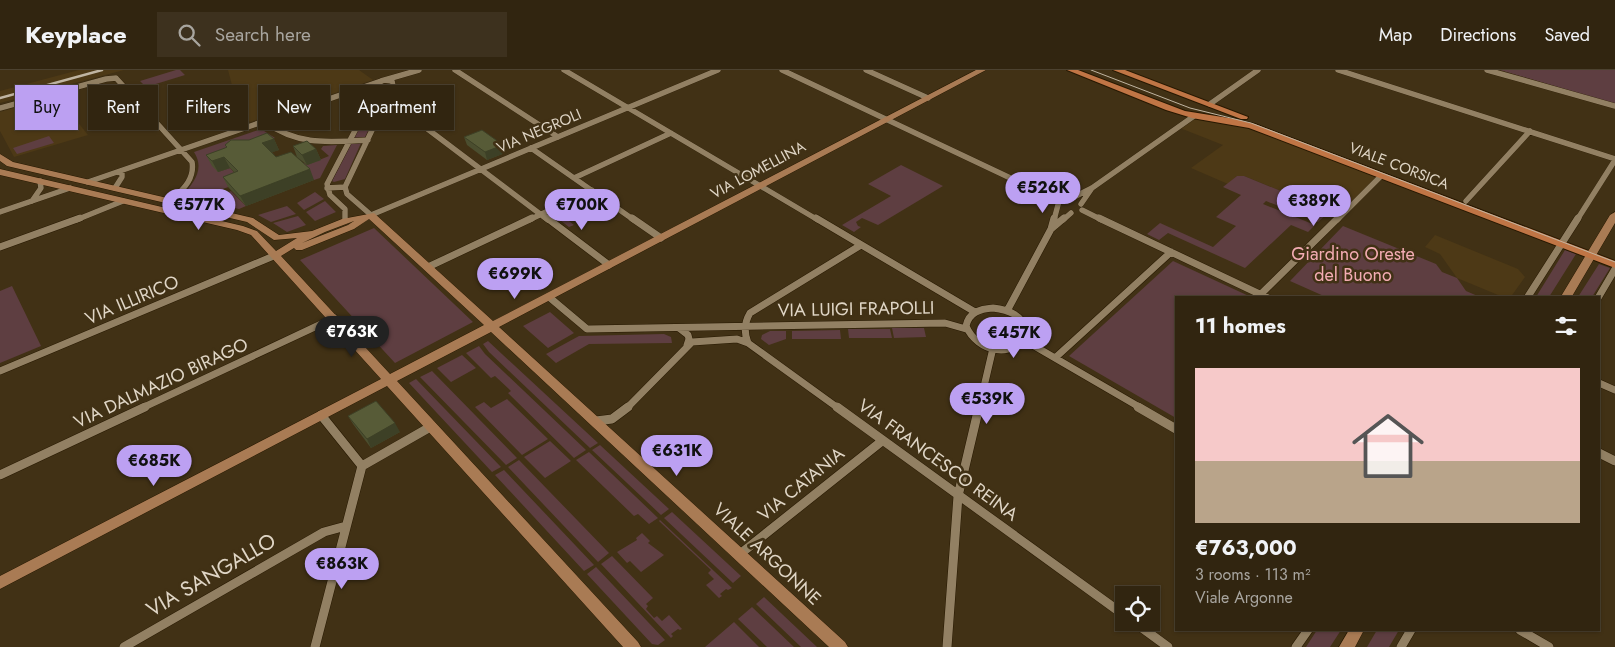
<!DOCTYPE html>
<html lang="en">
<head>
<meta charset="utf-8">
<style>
  :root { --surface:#312510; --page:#3d311e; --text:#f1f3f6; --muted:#a8a59f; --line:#4c4230; --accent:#bca0f2 }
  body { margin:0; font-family:Jost,sans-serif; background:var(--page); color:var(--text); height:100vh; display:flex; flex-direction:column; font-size:19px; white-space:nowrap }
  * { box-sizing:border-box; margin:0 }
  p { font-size:16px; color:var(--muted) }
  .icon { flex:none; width:28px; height:28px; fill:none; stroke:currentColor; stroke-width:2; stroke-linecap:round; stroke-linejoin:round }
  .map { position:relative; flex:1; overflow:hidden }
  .panel { position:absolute; left:1175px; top:226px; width:425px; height:335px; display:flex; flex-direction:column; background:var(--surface); border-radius:0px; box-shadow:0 1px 4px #0004,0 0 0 1px var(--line) }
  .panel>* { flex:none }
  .banner { position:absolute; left:15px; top:15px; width:475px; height:45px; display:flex; gap:10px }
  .buttons { position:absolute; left:1115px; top:516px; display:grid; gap:10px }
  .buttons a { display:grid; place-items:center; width:45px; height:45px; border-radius:0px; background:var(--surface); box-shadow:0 1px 4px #0004,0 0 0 1px var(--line); font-size:25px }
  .price { position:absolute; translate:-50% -42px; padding:0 11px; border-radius:18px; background:var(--accent); color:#111; font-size:16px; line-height:32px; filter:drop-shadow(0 1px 2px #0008) }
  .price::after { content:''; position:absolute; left:50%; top:30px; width:15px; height:11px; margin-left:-8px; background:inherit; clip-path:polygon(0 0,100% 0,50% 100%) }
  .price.on { background:#222; color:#fff }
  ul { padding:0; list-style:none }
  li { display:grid; align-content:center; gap:10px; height:265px; padding:0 20px }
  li+li { border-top:1px solid var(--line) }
  li span { display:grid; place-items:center; height:155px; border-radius:0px; color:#555 }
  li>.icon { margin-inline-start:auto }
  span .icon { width:90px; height:90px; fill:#fffc; stroke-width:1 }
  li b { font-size:21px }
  h2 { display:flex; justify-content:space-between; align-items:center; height:60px; padding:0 20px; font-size:21px }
  .tag { padding:0 18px; border-radius:0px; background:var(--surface); box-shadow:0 1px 4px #0004,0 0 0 1px var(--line); font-size:18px; line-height:45px }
  .tag.on { background:var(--accent); color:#111 }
  header { display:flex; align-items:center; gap:30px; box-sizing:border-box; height:70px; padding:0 25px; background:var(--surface); border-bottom:1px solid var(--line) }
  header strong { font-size:24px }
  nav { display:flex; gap:28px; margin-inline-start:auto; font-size:18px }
  .search { width:350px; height:45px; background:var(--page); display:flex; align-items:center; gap:12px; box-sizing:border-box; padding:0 18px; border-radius:0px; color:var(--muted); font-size:19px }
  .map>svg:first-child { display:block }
</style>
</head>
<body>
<header>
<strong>Keyplace</strong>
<div class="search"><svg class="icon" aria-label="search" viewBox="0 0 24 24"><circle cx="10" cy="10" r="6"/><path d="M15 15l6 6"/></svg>Search here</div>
<nav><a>Map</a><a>Directions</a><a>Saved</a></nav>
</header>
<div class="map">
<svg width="1615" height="577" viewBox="0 0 1615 577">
  <rect width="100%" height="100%" fill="#413115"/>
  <path fill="#4d3916" d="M79,0h45l-124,33v-12z
    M228,0h131l14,10 -123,42 -11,-10 -30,10 -5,-5 -4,-21 33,-7z
    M57,26l31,39 -74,22 -14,-26v-19z
    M1194,46l44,6 142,54 -41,38 -95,-38h-7l-9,8 -37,-16 32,-23 -43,-17z
    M1435,165l83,34 7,8 -15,21 -7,-1 -46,-19 -17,-24 -15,-7z"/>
  <path fill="#5e3e41" d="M176,0h4l5,5 -39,12 -6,-6z
    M1500,0h115v34z
    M369,38l10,1 -14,28 -12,1z
    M261,59l14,9 -8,3 -49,31 12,-4 13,14 -35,12 5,5 18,-8 15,15 -7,3 -57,-13c12,-13 23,-27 12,-44z
    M49,66l5,7 -37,11 -4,-6z
    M361,73l-16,36 -11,3 -2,-1 19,-37z
    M337,75l-17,33 -6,2 -15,-15 5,-2 3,2 22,-9 -8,-7 2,-3z
    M901,95l42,21 -65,39 -16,-7 -6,4 2,4 3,1 -7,5 -12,-7 49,-29 -23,-12z
    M1237,106h7l86,35 -12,11 -52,-21 -3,3 52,21 -7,7 -17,-7 -46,43 -77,-35 -9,7 -12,-6 13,-11 53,24 23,-21 -20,-9 25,-22 -18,-8z
    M315,122l9,7 -20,11 -7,-7z
    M589,126l4,3 -33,15 14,11 -5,2 -18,-14z
    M325,131l11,11 -21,9 -9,-9z
    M287,136l9,8 -25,8 -13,-7z
    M298,146l8,9 -19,7 -14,-9z
    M1343,156l93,38 6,8 15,6 9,13 14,6h-154l-36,-16z
    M374,158l99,94 -78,41 -95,-103z
    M1565,180l11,4 -27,43h-13z
    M1173,191l78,36 -75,1v120l-107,-62z
    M1599,194l11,4 -18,29h-14z
    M12,216l29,60 -41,17v-72z
    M550,242l24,21 -26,15 -25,-22z
    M924,258l2,9 -32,1 -2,-10z
    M848,259h42l2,9h-43z
    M840,260l1,9h-49v-8z
    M770,261h16v8l-17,6 -8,-6 1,-4z
    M664,264l7,3 1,6 -83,1 -33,19 -10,-9 33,-18z
    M488,271l110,102 -8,5 -101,-96 -6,-8z
    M479,276l6,8 101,96 -12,8 -66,-65 3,-2 -16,-15 -4,2 -25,-25z
    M462,285l14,13 -25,14 -14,-14z
    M432,301l85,87 -11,7 -86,-88z
    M416,309l85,88 -9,5 -83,-89z
    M507,329l41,40 -26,16 -47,-48 9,-5 7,6z
    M550,371l21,20 -26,17 -21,-21z
    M600,375l69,64 -8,6 -69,-65z
    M589,382l69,66 -9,6 -11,-10 -4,2 -58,-56z
    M519,390l90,93 -11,9 -90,-95z
    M504,400l90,95 -10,6 -89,-96z
    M672,442l69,64 -8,7 -69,-65z
    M660,450l72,68 -4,2 -2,-1 -6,5 2,2 -3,2 -13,-13 8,-6 -6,-6 3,-3 -52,-49z
    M642,463l8,8 -2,2 16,12 -23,17 -11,-11 -3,2 -10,-11 20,-12 -1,-2z
    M612,486l41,42 -7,6 2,2 -2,3 8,9 3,-2 5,5 7,-6 13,14 -2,1 -2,-1 -7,5 2,2 -2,2 -70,-74z
    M596,497l69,73 -7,5 -6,-1 -65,-70z
    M764,527l53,50h-16l-45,-43z
    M752,537l42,40h-27l-29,-28z
    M734,552l25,25h-54z
    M1317,560h24l-11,17h-24z
    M1377,560h22l-10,17h-22z"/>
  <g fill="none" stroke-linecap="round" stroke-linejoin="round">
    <g stroke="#271800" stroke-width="6">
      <path id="street-far2" d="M455,0l103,67
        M564,0l254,150
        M782,0l277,131
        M866,0l62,28
        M1338,0l277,89
        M1487,0l128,36
        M384,10l8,1 1,5 -48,101 2,7 24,21 347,-145
        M1210,34l48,-34
        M367,36l34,3 147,111
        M0,38l106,-29 10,-1 76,84c3,18 -10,28 -22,40
        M265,52c33,24 64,20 103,18
        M531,78l103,72
        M574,108l97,-45
        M88,112l293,-101 38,-11
        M115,118l7,-11v-6
        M327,118l18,-1
        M32,131l9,-13 -1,-7
        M1059,131l15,-4 18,-9 102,-72
        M1466,131l64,-70
        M1081,134l11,-16
        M1082,140l20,10
        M0,142l70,-24
        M76,150l47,-19
        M345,150v-11l-15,-14 -3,-11 54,-103
        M529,150l63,-30
        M1054,150l5,-19
        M1063,150l8,-7
        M1337,150l44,-44
        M1577,150l38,-60"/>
    </g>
    <g stroke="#271800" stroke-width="8">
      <path id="street-far1" d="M547,148l62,47
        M632,148l29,20
        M816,148l159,94
        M1099,148l169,80
        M1051,159l3,-11
        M0,177l80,-29
        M428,197l104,-49
        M1261,224l77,-76
        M549,227l38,32 358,-6 21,6
        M1527,228l51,-80
        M1598,228l17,-29
        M993,238c16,2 30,7 34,24 -12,29 -50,20 -61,-6 3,-14 14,-17 27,-18z
        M1007,241l44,-82 13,-11
        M679,258l9,7 1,4 -2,6
        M1024,270l117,68
        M1055,288l116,-106
        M0,301l276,-116
        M1599,313l16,7
        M142,338l192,-90
        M627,338l65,-66 45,-3 11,4
        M838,338l-90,-65c-4,-10 -4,-20 2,-30l111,-68
        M979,338l14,-60"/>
    </g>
    <g stroke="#271800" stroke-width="10">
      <path id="street" d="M837,337l287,208
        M1138,337l38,22
        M321,345l41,51
        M596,351l16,-2 16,-12
        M1599,383l16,8
        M362,396l70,-40
        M0,405l145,-68
        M740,484l142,-113
        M1134,552l34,25
        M1520,560l29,17
        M124,577l200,-115 22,-6
        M315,577l47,-181
        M947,577l11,-151 21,-89
        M1296,577l12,-17
        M1401,577l10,-17"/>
    </g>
    <g stroke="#271800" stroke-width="1">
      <path id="secondary" d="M976,0h10l-487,257 346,315 3,5h-19l-338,-315 -94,49 241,261 3,5h-18l-236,-261 -387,203v-13l381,-197 -130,-144 -14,-5 -237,-55v-6l243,57 14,5 19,20 21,-13 -23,2 -27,-18 -240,-56 -7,-5v-7l13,8 240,56 26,17 33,-4 30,-12 32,-6 119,108zM369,149l115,106 -94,49 -109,-118 13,-8 2,2h6l52,-21zM354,151l-6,4 -46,18 23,-11z
        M1615,142v11l-44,75h-11l50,-83z
        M1349,560h15l-9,17h-16z"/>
    </g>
    <g stroke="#271800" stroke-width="2">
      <path id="primary" d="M1067,0h11l107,41 50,8 20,5 360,137v7l-366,-140 -57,-10 -26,-8z
        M1113,0h12l123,47 -1,2h-6z"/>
    </g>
    <use href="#street-far2" stroke="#928063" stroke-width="5.5"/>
    <use href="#street-far1" stroke="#928063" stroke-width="7"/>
    <use href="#street" stroke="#928063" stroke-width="9"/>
    <use href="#secondary" fill="#a97b54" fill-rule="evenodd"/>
    <use href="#primary" fill="#c07545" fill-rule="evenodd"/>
    <path stroke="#c0b5a2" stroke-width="1" d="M1091,0l99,38 61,15 364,139"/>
    <path stroke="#c0b5a2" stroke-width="2.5" d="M0,28l102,-28"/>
  </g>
  <path fill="#4b4e2f" d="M217,45l26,1 3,5 -19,6 -7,-7z
    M464,67l39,8 2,8 -18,7 -20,-15z
    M274,69l5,11 -7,2 4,5 38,23 -68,26 -18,-19 -5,-10 11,-5 -4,-4 -12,4 -6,-6 -6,-11 19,-7 2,-1 -2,-2z
    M293,76l23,3 5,11 -14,5 -10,-8z
    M348,346l52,16 -29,16 -18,-24z"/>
  <path fill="#3d4026" d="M243,46l3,5 -19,6 -3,-5z
    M274,69l5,11 -12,4 -5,-11z
    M503,75l2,8 -18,7 -2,-8z
    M316,79l5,11 -14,5 -5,-10z
    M224,87l6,11 -12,4 -6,-11z
    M310,99l4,11 -68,26 -6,-10z
    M395,353l5,9 -29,16 -4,-9z"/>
  <path fill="#575b37" stroke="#3d4026" d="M236,39l7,7 -19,6 -7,-7z
    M482,60l21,15 -18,7 -21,-15z
    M267,63l7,6 -12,4 14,14 15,-5 19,17 -70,27 -17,-19 15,-6 -14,-14 -12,4 -6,-6 19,-7 2,-1 -2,-2 6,-5h18z
    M307,71l9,8 -14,6 -9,-9z
    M376,331l19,22 -28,16 -19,-23z"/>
  <g text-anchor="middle" stroke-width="5" stroke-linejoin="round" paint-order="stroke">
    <g font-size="15" fill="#dfd5c5" stroke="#413115">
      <text transform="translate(539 61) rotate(-23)" y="5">VIA NEGROLI</text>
      <text transform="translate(1399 96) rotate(21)" y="5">VIALE CORSICA</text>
      <text transform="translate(758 100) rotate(-28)" y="5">VIA LOMELLINA</text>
    </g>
    <g font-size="18" fill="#f3acb3" stroke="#413115">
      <text x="1353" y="190">Giardino Oreste<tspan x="1353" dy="21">del Buono</tspan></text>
    </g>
    <g font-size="18" fill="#dfd5c5" stroke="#413115">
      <text transform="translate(132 230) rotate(-23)" y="6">VIA ILLIRICO</text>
      <text transform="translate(856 239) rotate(-1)" y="6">VIA LUIGI FRAPOLLI</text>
      <text transform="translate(161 313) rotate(-25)" y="6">VIA DALMAZIO BIRAGO</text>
      <text transform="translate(938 390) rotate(36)" y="6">VIA FRANCESCO REINA</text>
      <text transform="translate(801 414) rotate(-39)" y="6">VIA CATANIA</text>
      <text transform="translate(767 484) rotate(43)" y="6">VIALE ARGONNE</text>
    </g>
    <g font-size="21" fill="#dfd5c5" stroke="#413115">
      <text transform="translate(211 505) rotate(-30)" y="7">VIA SANGALLO</text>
    </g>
  </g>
</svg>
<div class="buttons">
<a><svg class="icon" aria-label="locate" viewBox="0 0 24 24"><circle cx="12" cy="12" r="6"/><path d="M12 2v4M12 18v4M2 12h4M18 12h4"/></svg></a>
</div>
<b class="price" style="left:1043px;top:144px">€526K</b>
<b class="price" style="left:1314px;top:157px">€389K</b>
<b class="price" style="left:199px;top:161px">€577K</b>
<b class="price" style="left:582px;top:161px">€700K</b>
<b class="price" style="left:515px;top:230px">€699K</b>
<b class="price on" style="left:352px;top:288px">€763K</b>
<b class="price" style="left:1014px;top:289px">€457K</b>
<b class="price" style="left:987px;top:355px">€539K</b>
<b class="price" style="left:677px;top:407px">€631K</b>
<b class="price" style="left:154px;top:417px">€685K</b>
<b class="price" style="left:342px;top:520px">€863K</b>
<div class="banner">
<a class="tag on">Buy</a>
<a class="tag">Rent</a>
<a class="tag">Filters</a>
<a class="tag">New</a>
<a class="tag">Apartment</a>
</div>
<section class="panel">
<h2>11 homes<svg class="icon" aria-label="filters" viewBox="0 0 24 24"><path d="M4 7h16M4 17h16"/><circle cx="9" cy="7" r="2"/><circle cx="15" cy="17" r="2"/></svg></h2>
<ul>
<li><span style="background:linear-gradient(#f6c9c9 60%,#b9a48a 0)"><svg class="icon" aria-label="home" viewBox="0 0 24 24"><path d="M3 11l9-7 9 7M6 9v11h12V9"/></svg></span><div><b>€763,000</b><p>3 rooms · 113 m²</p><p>Viale Argonne</p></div></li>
</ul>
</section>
</div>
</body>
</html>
